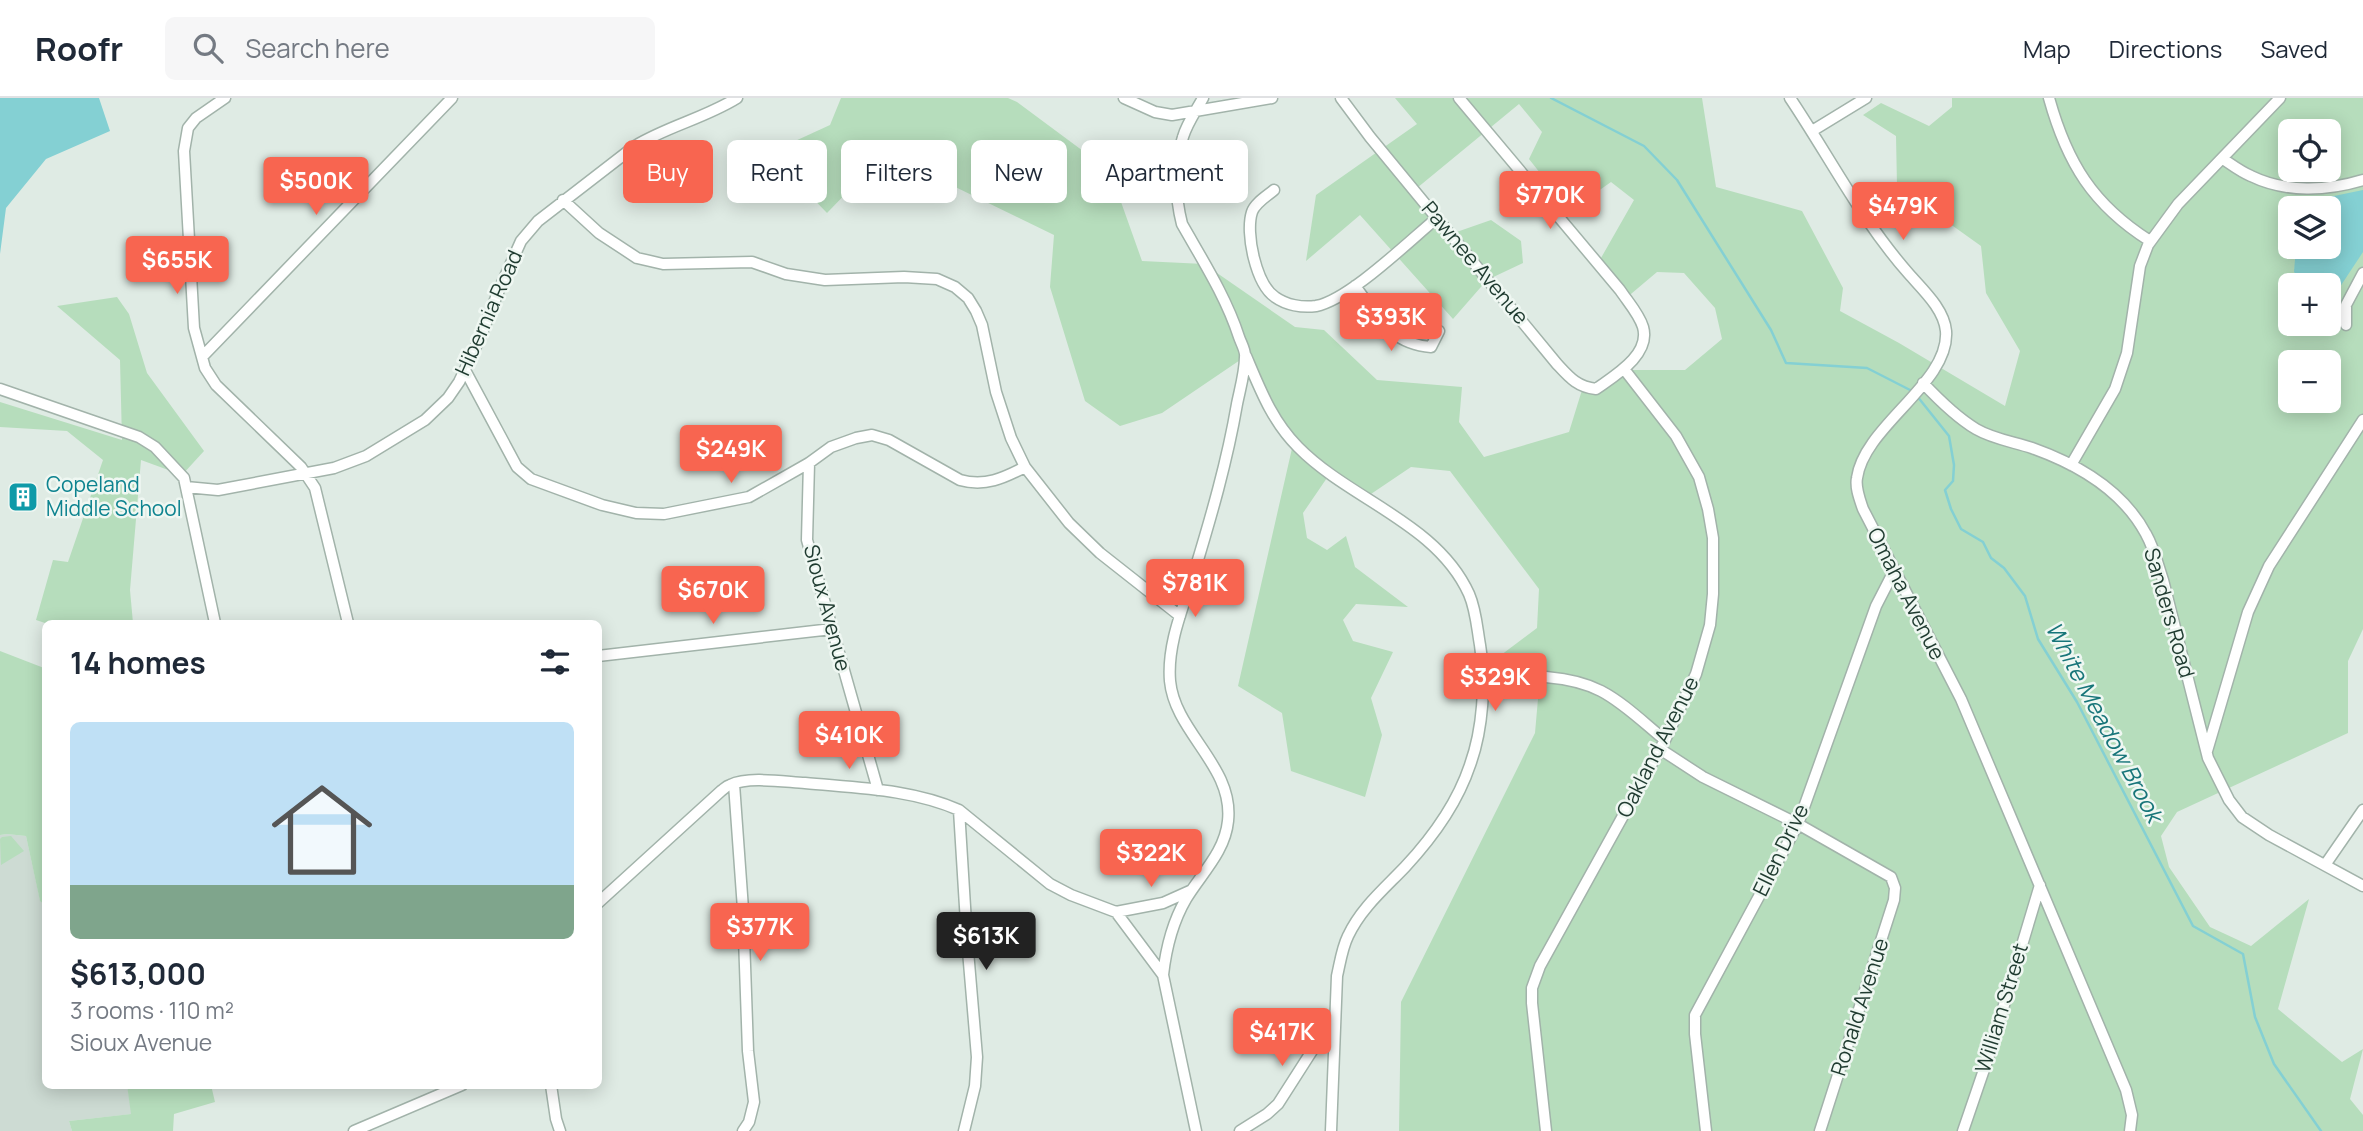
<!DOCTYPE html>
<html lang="en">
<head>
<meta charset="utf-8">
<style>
  :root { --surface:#fff; --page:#f6f6f7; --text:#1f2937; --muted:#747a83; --line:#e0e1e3; --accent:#f86550 }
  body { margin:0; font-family:Manrope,sans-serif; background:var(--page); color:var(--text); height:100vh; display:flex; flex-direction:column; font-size:26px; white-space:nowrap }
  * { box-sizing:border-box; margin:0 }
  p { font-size:23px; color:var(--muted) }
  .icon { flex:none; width:38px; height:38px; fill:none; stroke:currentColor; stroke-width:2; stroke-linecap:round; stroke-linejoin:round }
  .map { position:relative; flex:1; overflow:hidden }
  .panel { position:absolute; left:42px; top:522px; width:560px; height:469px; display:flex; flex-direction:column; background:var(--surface); border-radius:10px; box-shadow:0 4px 18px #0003 }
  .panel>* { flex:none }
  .banner { position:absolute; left:623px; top:42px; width:665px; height:63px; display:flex; gap:14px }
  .buttons { position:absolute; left:2278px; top:21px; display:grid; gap:14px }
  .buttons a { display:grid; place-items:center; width:63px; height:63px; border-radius:10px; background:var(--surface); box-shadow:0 4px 18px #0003; font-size:35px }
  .price { position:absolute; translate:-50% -60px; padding:0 16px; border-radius:7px; background:var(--accent); color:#fff; font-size:23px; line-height:46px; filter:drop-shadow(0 2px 4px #0008) }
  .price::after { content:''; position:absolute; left:50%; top:42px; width:21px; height:16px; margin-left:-10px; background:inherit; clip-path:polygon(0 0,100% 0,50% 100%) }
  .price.active { background:#222; color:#fff }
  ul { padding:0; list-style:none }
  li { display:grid; align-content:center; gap:14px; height:371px; padding:0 28px }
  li+li { border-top:2px solid var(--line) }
  li span { display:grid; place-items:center; height:217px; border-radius:10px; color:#555 }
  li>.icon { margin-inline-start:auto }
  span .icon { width:126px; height:126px; fill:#fffc; stroke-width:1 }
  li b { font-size:30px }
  h2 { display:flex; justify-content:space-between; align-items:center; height:84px; padding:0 28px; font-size:30px }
  .chip { padding:0 24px; border-radius:10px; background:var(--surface); box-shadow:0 4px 18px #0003; font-size:24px; line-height:63px }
  .chip.active { background:var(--accent); color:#fff }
  header { display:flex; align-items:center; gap:42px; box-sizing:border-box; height:98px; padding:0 35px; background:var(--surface); border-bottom:2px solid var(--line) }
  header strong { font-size:33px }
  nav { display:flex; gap:38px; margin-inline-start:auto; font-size:24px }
  .search { width:490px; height:63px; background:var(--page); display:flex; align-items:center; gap:18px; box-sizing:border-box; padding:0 24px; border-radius:10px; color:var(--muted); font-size:26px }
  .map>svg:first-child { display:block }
</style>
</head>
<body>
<header>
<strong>Roofr</strong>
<div class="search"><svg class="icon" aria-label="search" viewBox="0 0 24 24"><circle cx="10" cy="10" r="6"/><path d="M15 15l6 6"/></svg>Search here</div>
<nav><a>Map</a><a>Directions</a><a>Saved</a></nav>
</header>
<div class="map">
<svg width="2363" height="1033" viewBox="0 0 2363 1033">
  <rect width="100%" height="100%" fill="#dfebe4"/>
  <path fill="#cddbd3" d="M7,736l19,2 14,64 5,5 1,180h81l5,29 -63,7 3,10h-72v-296z"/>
  <path fill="#b6ddbc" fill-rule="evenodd" d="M841,0h167l9,4 93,69 32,90 62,3 91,63 29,3 53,50 85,7 -3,35 25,35 85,-25 13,-42 39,-20h64l37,-31 -7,-31 -31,-35 -27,-1 -32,27 -28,-34 37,-65 -23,-18 -41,29 -41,-52 13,-27 -23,-28 -102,84 31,47 43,-15 30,21 2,22 -36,17 -34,39 -93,-104 -54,46 10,-66 101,-71 -22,-26h307l14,89 86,24 41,77 -3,23 59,32 106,63 15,-55 -34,-58 -5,-47 -84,-60 -1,-50 -33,-21 18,-12 48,23 23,-19v-9h411v531l-15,32v72l-171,79 -16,24 8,31 41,60 41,19 58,-47 -31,110 64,53 21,-13 -13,50 13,16v16h-964l2,-129 134,-269 5,-57 -39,-21 36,-27 2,-39 -89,-118 -39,-4 -43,29 -37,-24 -28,41 4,25 20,12 19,-14 9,31 53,40 -52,-3 -13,16 10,21 40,11 -22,46 11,37 -17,62 -74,-26 -9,-58 -44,-27 55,-242 -44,-90 -87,59 -42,13 -35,-25 -35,-114 4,-52 -109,-53h-88l-30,31 -58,-60 61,-28zM2291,33h38v39h-38zM2291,110h38v39h-38zM2291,187h38v39h-38zM2291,264h38v39h-38z
    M117,199l12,17 18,59 57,78 -22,24 -41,-15 -11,130 3,33h-88l-9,-3 17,-60 15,2 35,-102 -36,-29 -67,-4v-25l122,38 -2,-80 -63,-54z
    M0,553l44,17 1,-3v240l-5,-4 -14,-65 -19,-2 -7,1z
    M11,738l13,15 -23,14 -1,-26 2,-2z
    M127,987h84l4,17 -41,12 -1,17h-101l-3,-10 62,-7z"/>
  <path fill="#84d0d3" d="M0,0h99l11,33 -64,28 -40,49 -6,46z
    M2363,92v62l-31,47 -3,-2v-12c-16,0 -24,-2 -35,-13l2,-25h33v-39h-30l-1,-6 5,-5 31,-1z"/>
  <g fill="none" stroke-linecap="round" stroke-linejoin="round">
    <path stroke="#84d0d3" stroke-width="2.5" d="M1551,0l93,48 33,34 94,150 15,33 81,5 45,23
      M1917,298l32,40 5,29 -1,16 -8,9 6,19 10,20 22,13 8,16 13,10 21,28 13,43 39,63 116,224 50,28 12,63 19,47 47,67"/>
    <g stroke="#a2b3aa" stroke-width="13">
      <path id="minor" d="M225,0l-29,20 -8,10 -4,23 10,177 11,40 11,17 85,82 14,21 33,135
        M1124,0l31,14 17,3 100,-17
        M1341,0l29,39 187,227c12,13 20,23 39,25 18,-13 55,-34 47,-62 -4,-13 -15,-25 -23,-37l-161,-192
        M1790,0c39,58 72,123 119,176 14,16 35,35 37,57 4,52 -82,95 -89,147 -2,10 3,22 6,31l98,190 165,391 6,25 -2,16
        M2049,0c18,65 44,107 101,143
        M1812,33l54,-33
        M2223,61c9,6 18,13 28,17 35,17 76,15 112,4
        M1274,92c-7,6 -19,13 -22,22 -7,21 4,72 23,85 11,8 27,11 41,9 33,-6 93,-65 121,-88
        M563,102l36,33 38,25 26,6 89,-2 34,12 39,6 79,-3 33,2 18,8 13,11 8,13 6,14 14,67 15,46 14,29 44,56 31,30 80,63
        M1355,188c23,30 35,58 76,61l8,-16
        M2346,227v-20l17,-32
        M1246,258c14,33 26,65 52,91 52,53 139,76 171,147 7,16 8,34 11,51 6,37 3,84 -10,120 -13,39 -37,72 -65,102 -20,21 -44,41 -57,69 -6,12 -8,27 -11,40l-6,155
        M202,259l250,-259
        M465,272l52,97 14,12 71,26 34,8 28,1 85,-17 60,-34 22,-16 25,-9 16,-3 17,5 71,40c25,7 44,-2 65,-13
        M1923,285c16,17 33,34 53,46 17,10 38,13 56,19 45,16 91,43 114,86 8,14 12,31 17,46l45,178 21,42 13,17 27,18 94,51
        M0,291l139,48 16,10 29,31 31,145
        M809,365l-2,77 71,250
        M2071,367l44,-76 12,-36 13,-87 8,-21 30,-41 102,-106
        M186,389l32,3 116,-22 32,-12 59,-36 23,-22 11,-16 21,-44 19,-48 22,-49 17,-20 97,-75c33,-20 70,-28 102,-48
        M598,558l234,-27
        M1483,579c38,-1 83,-4 118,14 23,12 44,33 64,49
        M1660,651l43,28 95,47 93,53 4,11 -1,12 -74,231
        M2207,653l41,-139 21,-46 94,-146
        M734,686l9,125 5,142 6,51 -5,20 -6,9
        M959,712l8,129 10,118 -2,29 -11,45
        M2325,767l38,-55
        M598,805l123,-112c3,-2 5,-5 9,-6 19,-9 55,-3 75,-2 52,5 106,6 154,27l91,74 21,11 45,17 47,-9 29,-13
        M1116,814l47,63
        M551,987l5,34 4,12
        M354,1033l108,-46
        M1196,1033l-33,-156c3,-27 9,-52 23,-76 15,-25 39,-47 42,-78 6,-55 -53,-88 -58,-140 -3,-37 13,-73 24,-108 17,-56 33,-111 43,-169 3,-15 8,-32 8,-47 1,-6 -4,-14 -6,-20 -13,-40 -36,-76 -57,-113 -7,-27 -8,-60 1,-87 4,-14 13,-26 20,-39
        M1240,1033l27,-17 11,-10 55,-86
        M1546,1033l-14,-128v-15l8,-22 125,-226 31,-66 14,-49 3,-31v-56l-5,-29 -9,-32 -23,-41 -52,-67
        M1706,1033l-11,-97v-19l103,-191 78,-218 18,-35
        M1963,1033l26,-76 51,-170"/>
    </g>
    <use href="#minor" stroke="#fff" stroke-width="10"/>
  </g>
  <defs>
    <g id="building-square" transform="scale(1.575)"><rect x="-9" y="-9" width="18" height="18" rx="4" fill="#0f9aa8" stroke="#eff7f2"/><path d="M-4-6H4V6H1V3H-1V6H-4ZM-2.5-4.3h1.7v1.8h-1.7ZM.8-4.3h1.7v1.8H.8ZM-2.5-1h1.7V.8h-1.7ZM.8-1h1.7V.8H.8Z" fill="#fff"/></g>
  </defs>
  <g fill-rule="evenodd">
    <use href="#building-square" x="23" y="399"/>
  </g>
  <g text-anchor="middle" stroke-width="5" stroke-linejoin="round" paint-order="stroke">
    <g font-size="21" fill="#1f3b30" stroke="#eff7f2">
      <text transform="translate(1475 165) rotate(50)" y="7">Pawnee Avenue</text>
      <text transform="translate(489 215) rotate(-66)" y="7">Hibernia Road</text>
      <text transform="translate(1906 496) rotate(63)" y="7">Omaha Avenue</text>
      <text transform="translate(827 510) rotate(75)" y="7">Sioux Avenue</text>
      <text transform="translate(2169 515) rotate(74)" y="7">Sanders Road</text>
      <text transform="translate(1658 649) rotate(-63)" y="7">Oakland Avenue</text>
      <text transform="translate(1781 752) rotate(-64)" y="7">Ellen Drive</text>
      <text transform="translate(1860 909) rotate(-72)" y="7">Ronald Avenue</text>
      <text transform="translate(2002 910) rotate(-73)" y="7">William Street</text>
    </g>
    <g font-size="21" fill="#0d838f" stroke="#eff7f2" text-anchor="start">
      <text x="46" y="394">Copeland<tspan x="46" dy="24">Middle School</tspan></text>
    </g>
    <g font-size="23" font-style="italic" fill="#177579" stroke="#eff7f2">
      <text transform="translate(2104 624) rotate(62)" y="8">White Meadow Brook</text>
    </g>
  </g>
</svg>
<div class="buttons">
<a><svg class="icon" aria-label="locate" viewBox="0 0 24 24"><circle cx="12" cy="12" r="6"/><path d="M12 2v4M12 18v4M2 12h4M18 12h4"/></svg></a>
<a><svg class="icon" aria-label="layers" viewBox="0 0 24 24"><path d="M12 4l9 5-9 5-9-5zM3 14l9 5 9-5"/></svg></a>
<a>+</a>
<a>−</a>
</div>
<b class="price" style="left:316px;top:119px">$500K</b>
<b class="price" style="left:1550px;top:133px">$770K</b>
<b class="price" style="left:1903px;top:144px">$479K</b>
<b class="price" style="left:177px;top:198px">$655K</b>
<b class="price" style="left:1391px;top:255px">$393K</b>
<b class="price" style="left:731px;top:387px">$249K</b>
<b class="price" style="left:1195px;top:521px">$781K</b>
<b class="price" style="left:713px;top:528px">$670K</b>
<b class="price" style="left:1495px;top:615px">$329K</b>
<b class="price" style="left:849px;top:673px">$410K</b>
<b class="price" style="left:1151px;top:791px">$322K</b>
<b class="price" style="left:760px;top:865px">$377K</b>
<b class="price active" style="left:986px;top:874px">$613K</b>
<b class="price" style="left:1282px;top:970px">$417K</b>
<div class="banner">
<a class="chip active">Buy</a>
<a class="chip">Rent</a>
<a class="chip">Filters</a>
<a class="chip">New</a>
<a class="chip">Apartment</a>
</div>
<section class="panel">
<h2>14 homes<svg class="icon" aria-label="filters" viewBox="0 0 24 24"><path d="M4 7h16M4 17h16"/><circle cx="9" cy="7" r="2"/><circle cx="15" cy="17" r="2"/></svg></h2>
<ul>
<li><span style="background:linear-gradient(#bfe0f5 75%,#7fa58c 0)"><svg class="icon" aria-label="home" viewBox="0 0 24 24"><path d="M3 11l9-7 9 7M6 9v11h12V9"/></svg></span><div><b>$613,000</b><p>3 rooms · 110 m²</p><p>Sioux Avenue</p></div></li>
</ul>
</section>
</div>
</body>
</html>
